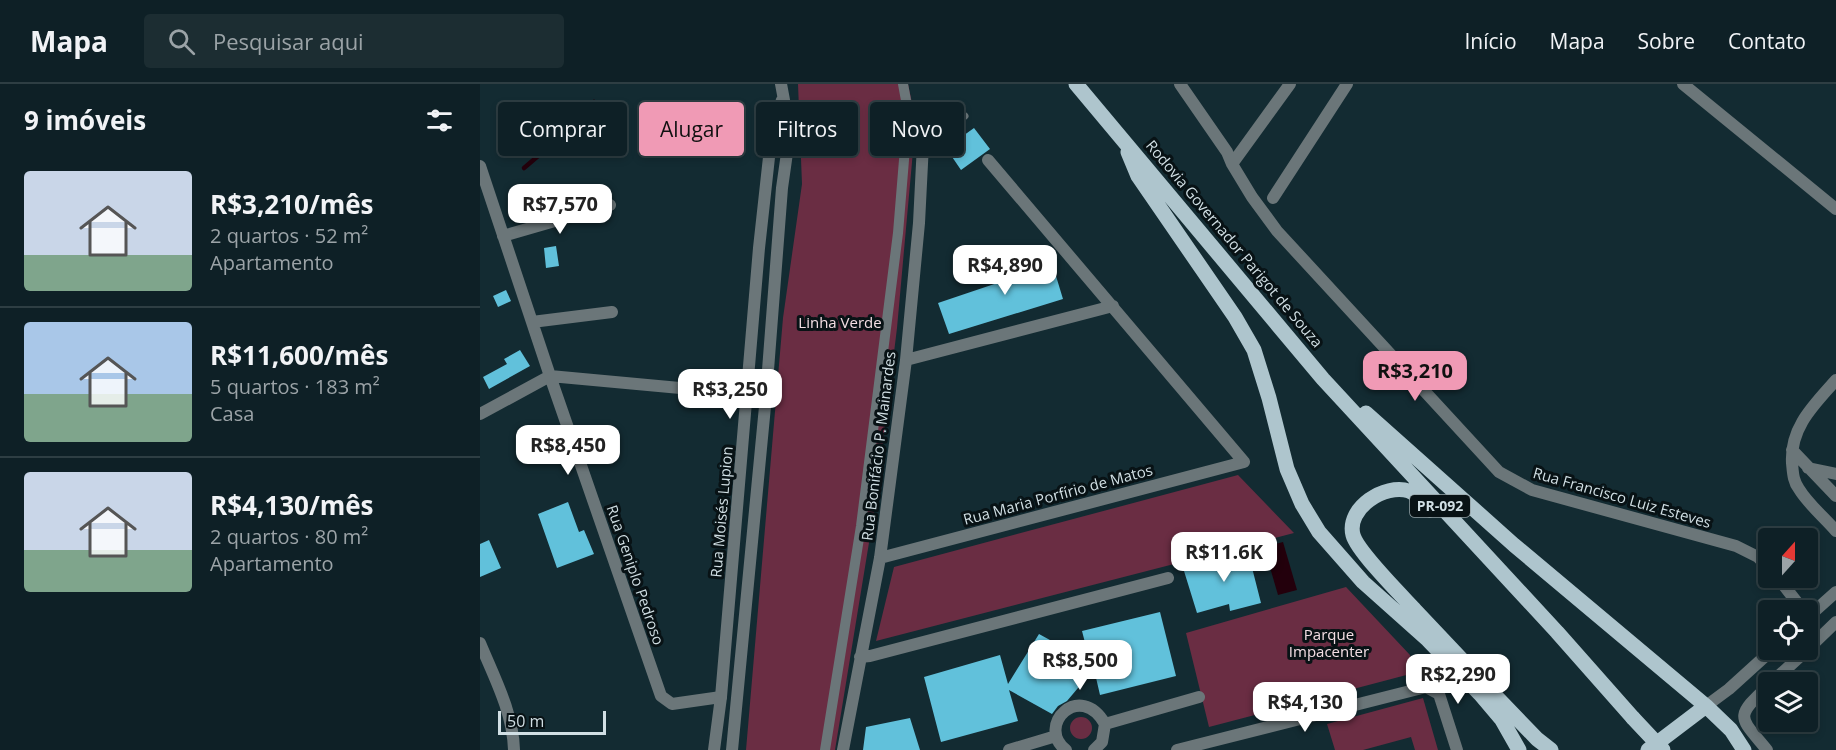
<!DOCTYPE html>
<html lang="pt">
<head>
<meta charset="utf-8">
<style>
  :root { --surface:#0e2026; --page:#1c2d32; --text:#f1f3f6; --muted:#9ba3a7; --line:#2e3e43; --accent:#f09ab5 }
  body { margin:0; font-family:"Open Sans",sans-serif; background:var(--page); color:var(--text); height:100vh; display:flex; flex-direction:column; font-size:22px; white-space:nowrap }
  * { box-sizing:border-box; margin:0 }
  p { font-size:20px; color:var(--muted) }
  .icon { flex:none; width:33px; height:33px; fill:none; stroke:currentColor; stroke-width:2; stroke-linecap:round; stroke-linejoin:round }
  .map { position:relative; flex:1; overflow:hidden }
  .sheet { display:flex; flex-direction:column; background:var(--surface); width:480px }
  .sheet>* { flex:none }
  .guide { position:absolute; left:18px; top:18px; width:570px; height:54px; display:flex; gap:12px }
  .needle { width:39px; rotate:21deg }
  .fabs { position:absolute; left:1278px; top:444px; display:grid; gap:12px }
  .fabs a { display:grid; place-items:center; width:60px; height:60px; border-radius:6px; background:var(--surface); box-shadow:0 3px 9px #0003,0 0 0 2px var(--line); font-size:30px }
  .scale { position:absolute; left:18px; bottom:15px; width:108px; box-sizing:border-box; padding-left:6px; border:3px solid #d1dfe4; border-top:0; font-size:16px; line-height:21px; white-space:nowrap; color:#d1dfe4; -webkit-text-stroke:4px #081215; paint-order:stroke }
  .price { position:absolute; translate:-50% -51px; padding:0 14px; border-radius:12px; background:#fff; color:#222; font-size:20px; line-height:39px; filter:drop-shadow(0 2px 3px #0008) }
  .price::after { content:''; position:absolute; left:50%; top:36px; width:18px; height:14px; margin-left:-9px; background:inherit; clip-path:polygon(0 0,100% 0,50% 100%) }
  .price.selected { background:var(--accent); color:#111 }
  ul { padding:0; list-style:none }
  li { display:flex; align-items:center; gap:18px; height:150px; padding:0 24px }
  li+li { border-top:2px solid var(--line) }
  li span { display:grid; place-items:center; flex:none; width:168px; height:120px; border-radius:6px; color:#555 }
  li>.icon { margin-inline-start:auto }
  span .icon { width:72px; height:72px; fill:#fffc; stroke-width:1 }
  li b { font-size:26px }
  h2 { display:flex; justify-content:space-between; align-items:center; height:72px; padding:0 24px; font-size:26px }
  .tag { padding:0 21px; border-radius:6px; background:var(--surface); box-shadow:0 3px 9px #0003,0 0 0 2px var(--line); font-size:21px; line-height:54px }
  .tag.selected { background:var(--accent); color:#111 }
  header { display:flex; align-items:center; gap:36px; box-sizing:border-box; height:84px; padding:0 30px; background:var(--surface); border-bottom:2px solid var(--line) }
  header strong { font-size:28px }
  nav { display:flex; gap:33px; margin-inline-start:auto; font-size:21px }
  .search { width:420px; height:54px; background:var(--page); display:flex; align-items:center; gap:15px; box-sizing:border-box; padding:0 21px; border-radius:6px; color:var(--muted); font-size:22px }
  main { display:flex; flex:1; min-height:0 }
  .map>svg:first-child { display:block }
</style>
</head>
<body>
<header>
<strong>Mapa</strong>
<div class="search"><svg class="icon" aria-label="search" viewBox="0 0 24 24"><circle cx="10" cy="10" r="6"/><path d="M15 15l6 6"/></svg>Pesquisar aqui</div>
<nav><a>Início</a><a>Mapa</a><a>Sobre</a><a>Contato</a></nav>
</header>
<main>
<section class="sheet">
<h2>9 imóveis<svg class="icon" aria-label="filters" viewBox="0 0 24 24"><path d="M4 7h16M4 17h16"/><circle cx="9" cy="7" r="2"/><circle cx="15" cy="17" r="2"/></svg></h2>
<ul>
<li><span style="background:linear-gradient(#c9d6e8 70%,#7fa58c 0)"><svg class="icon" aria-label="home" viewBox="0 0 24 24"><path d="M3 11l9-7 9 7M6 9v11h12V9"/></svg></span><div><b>R$3,210/mês</b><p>2 quartos · 52 m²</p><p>Apartamento</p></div></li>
<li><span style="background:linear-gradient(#a9c7e8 60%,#7fa58c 0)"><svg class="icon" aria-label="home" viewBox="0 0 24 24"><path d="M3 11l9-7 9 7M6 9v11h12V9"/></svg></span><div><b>R$11,600/mês</b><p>5 quartos · 183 m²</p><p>Casa</p></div></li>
<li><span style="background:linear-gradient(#c9d6e8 65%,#7fa58c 0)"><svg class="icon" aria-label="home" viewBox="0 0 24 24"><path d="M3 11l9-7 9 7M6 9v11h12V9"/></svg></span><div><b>R$4,130/mês</b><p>2 quartos · 80 m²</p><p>Apartamento</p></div></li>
</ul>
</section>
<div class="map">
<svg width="1356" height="666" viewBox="0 0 1356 666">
  <rect width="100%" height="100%" fill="#132b32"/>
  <path fill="#6a2d43" d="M318,0h110l6,28 -1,39 -16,177 -21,172 -41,250h-89l37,-432 19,-134z
    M758,391l56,58 -418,108 18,-74z
    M866,503l64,68 4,18 -205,54 -23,-94z
    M943,614l15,52h-23l-4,-13 -48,13h-28l-8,-26z
    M590 644a11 11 0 1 1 22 0a11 11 0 1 1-22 0Z"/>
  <path fill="#23000c" d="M803,458l14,48 -19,5 -14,-48z"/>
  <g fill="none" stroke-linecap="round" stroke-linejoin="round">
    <path stroke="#23000c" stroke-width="4.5" d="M44,84l34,-29 36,-37"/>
  </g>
  <path fill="#61c1db" d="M494,44l16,21 -29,21 -15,-22z
    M76,162l3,20 -13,2 -2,-20z
    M569,169l14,46 -114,35 -11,-31 80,-27 -3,-12z
    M26,206l5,11 -13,6 -5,-11z
    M40,266l10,16 -41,23 -6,-12 24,-13 -3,-5z
    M88,418l11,30 5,-2 10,24 -37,14 -19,-54z
    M9,456l12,28 -21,9v-33z
    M767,464l14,55 -31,8 -1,-7 -32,9 -13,-42 33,-10 -1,-5z
    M680,528l16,64 -76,19 -6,-26 -27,32 -9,5 -6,8 -43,-24 9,31 -77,21 -17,-65 76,-22 8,29 31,-50 51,28 -8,-31z
    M430,634l10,32h-57l3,-23z"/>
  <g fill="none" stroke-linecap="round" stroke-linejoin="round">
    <path stroke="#6b7679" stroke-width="7" d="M443,60l42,-28"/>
    <path stroke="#6b7679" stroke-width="10" d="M345,666l36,-224 37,-293 10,-122 -5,-27"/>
    <path stroke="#6b7679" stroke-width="12" d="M700,0l47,68 5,12 20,33 25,34 222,241 33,18 204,56 22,11 10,11
      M1203,0l153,125
      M752,80l58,-80
      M0,82l70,210 111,320 11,8 49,-7
      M793,114l74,-114
      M23,152l107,-31
      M52,238l80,-10
      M426,276l207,-54
      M1356,296c-22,25 -46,47 -44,83 1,10 1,18 7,26 9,15 25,28 37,42
      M0,330l70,-38 216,20
      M1312,366l44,46
      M1328,384l28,6
      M400,474l364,-96 -256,-302
      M1298,494l25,32
      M0,559c14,34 33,69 34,107
      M1328,565l28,-27
      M380,573l10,-1 298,-78
      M1292,598l35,-32
      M625,640l94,-27
      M363,666l37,-192 26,-198 13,-137 4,-79
      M529,666l47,-14
      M586,666c-31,-24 14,-70 39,-26l-3,18 -8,8
      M697,666l249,-63 13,7 18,56
      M1287,666c-28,-34 -33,-32 1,-64"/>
    <path stroke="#6b7679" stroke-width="12" d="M1328,533l28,-25
      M1226,622l23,-17 43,-39
      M234,666l7,-53 38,-449 13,-118 10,-30
      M252,666l34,-354 16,-208 8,-56 -9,-48"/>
    <path stroke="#aec5cd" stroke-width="15" d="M596,0l247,295 234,253 76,86
      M648,68l10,24 97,141 19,33 15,48 18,71 15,35 17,28 44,50 65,58 52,54 22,26 17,30
      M886,329l148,132 192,161 25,24 13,20
      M950,426c-6,-6 -13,-16 -21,-19 -24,-8 -63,17 -56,44 4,16 49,61 62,75 16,17 32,34 48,51
      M1005,601l52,54 14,11
      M1168,666l58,-44"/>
    <path stroke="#aec5cd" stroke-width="15" d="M1153,634l30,32"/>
  </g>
  <g text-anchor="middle" stroke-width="6" stroke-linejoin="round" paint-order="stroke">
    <rect fill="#081215" stroke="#95a2a6" stroke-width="1.5" x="930" y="411" width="60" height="22" rx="4.5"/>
    <g font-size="14" font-weight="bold" fill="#d1dfe4">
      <text x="960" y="427">PR-092</text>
    </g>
    <g font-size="15" fill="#d1dfe4" stroke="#081215">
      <text transform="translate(754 160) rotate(50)" y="5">Rodovia Governador Parigot de Souza</text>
      <text transform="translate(399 362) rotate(-83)" y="5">Rua Bonifácio P. Mainardes</text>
      <text transform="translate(578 411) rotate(-15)" y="5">Rua Maria Porfírio de Matos</text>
      <text transform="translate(1142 414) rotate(16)" y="5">Rua Francisco Luiz Esteves</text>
      <text transform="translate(242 428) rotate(-85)" y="5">Rua Moisés Lupion</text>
      <text transform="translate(155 491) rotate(71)" y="5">Rua Geniplo Pedroso</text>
    </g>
    <g font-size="15" fill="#f4dee4" stroke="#081215">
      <text x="360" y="244">Linha Verde</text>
      <text x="849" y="556">Parque<tspan x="849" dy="17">Impacenter</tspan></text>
    </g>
  </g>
</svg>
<div class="fabs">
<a><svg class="needle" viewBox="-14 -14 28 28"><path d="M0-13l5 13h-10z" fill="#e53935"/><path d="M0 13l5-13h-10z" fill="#9ba3a7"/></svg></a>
<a><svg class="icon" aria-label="locate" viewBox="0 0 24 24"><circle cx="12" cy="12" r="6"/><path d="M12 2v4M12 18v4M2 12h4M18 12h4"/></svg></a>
<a><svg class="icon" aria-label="layers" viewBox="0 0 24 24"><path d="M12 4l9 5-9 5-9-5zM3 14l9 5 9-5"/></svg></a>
</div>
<div class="scale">50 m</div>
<b class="price" style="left:80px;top:151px">R$7,570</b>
<b class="price" style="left:525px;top:212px">R$4,890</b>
<b class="price selected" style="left:935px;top:318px">R$3,210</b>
<b class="price" style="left:250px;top:336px">R$3,250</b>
<b class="price" style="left:88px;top:392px">R$8,450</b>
<b class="price" style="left:744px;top:499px">R$11.6K</b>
<b class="price" style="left:600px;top:607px">R$8,500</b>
<b class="price" style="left:978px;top:621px">R$2,290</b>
<b class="price" style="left:825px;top:649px">R$4,130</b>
<div class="guide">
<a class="tag">Comprar</a>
<a class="tag selected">Alugar</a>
<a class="tag">Filtros</a>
<a class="tag">Novo</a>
</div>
</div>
</main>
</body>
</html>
